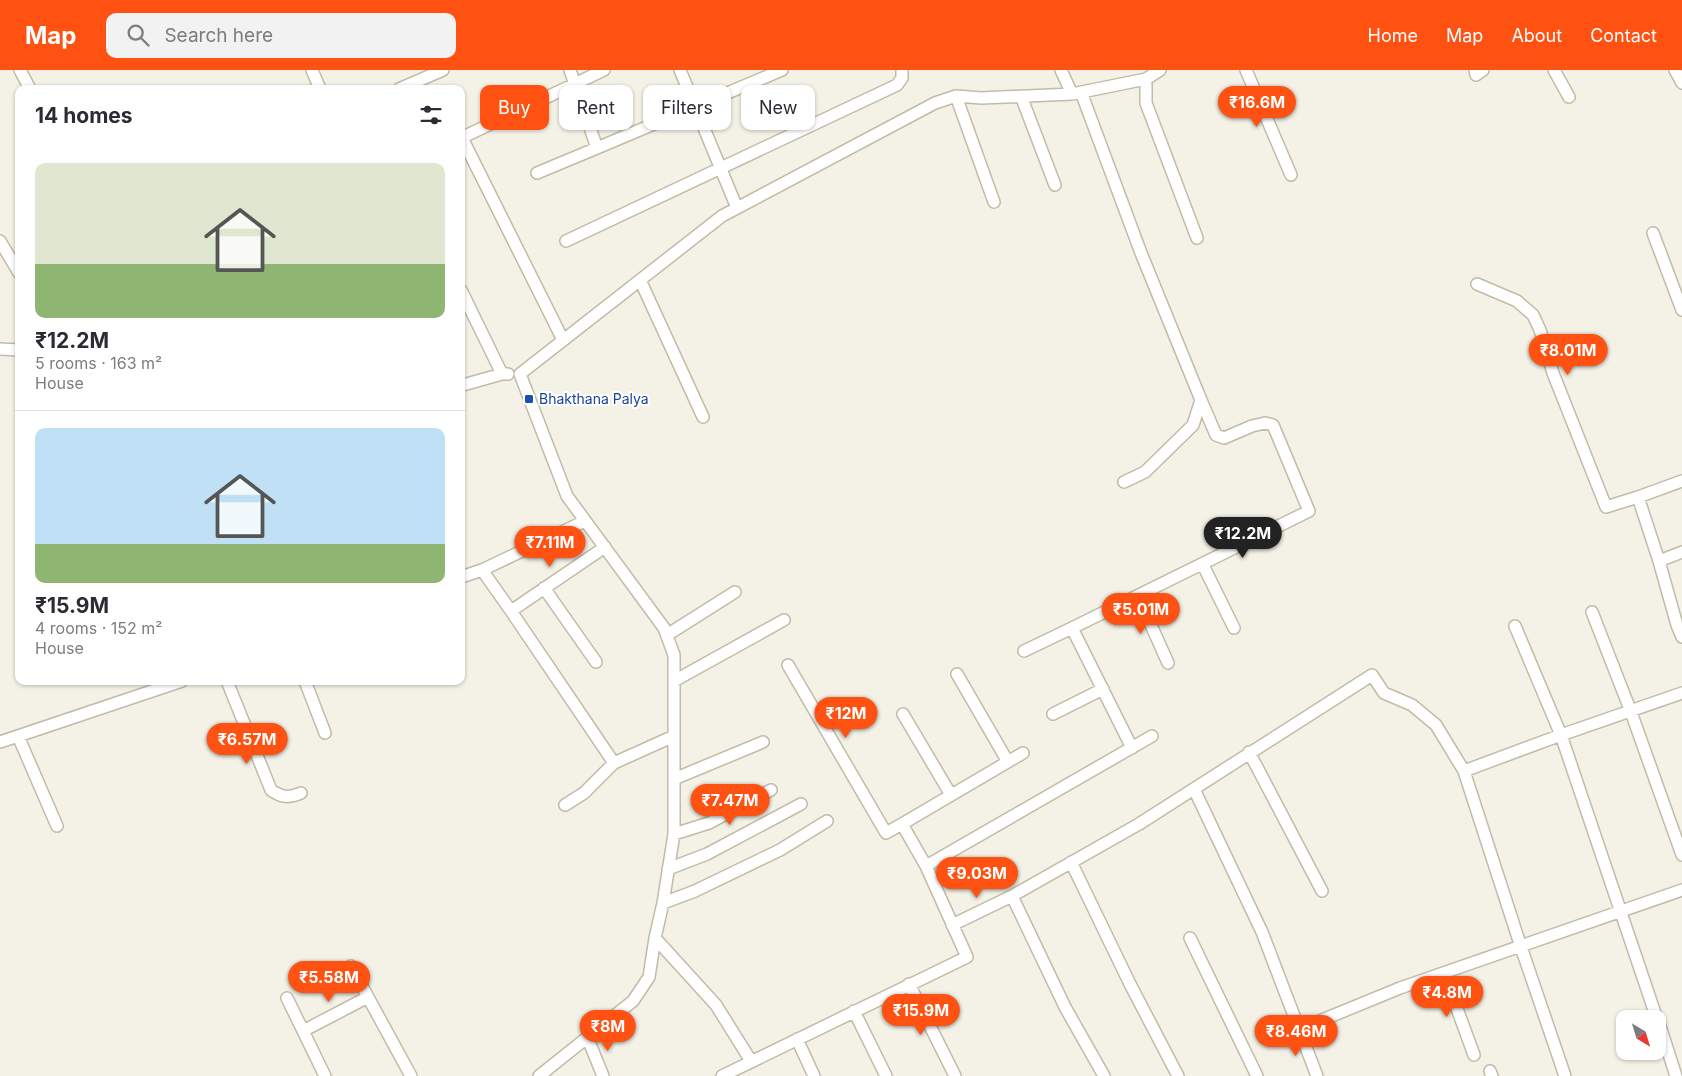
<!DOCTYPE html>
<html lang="en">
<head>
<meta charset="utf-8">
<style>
  :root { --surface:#fff; --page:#f2f2f3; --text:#2b2b33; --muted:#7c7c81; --line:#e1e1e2; --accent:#ff5212 }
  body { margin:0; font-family:Inter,sans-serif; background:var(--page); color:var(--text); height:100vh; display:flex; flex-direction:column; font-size:19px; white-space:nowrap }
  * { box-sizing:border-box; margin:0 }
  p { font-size:16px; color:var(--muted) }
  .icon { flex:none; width:28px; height:28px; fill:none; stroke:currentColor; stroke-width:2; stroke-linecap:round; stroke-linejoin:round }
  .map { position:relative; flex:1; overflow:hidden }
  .sheet { position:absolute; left:15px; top:15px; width:450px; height:600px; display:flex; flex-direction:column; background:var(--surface); border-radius:10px; box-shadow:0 1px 4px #0004 }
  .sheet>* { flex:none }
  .guide { position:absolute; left:480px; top:15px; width:475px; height:45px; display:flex; gap:10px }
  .needle { width:32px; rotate:142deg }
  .controls { position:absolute; left:1616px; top:940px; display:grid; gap:10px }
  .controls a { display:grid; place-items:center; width:50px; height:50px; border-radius:10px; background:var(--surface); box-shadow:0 1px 4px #0004; font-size:25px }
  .price { position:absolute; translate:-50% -42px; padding:0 11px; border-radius:18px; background:var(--accent); color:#fff; font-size:16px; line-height:32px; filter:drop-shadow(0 1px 2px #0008) }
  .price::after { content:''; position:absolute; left:50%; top:30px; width:15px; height:11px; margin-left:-8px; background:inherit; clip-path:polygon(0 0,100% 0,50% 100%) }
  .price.current { background:#222; color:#fff }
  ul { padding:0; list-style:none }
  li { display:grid; align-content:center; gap:10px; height:265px; padding:0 20px }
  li+li { border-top:1px solid var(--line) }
  li span { display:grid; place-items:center; height:155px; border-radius:10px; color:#555 }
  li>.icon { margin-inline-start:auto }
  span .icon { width:90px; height:90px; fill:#fffc; stroke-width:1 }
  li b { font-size:21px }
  h2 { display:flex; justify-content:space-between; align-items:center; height:60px; padding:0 20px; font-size:21px }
  .chip { padding:0 18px; border-radius:10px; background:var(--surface); box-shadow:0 1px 4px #0004; font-size:18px; line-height:45px }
  .chip.current { background:var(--accent); color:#fff }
  header { display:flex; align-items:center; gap:30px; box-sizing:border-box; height:70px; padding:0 25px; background:var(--accent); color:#fff }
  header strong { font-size:24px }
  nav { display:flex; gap:28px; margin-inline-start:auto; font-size:18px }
  .search { width:350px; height:45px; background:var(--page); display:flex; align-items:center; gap:12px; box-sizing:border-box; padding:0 18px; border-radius:10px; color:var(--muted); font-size:19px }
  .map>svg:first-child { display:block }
</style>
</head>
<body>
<header>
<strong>Map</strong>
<div class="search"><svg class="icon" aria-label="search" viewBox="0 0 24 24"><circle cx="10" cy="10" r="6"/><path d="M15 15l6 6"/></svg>Search here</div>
<nav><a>Home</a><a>Map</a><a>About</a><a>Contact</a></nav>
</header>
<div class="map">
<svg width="1682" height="1006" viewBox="0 0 1682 1006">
  <rect width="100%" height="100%" fill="#f4f2e6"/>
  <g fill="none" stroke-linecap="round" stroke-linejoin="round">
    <g stroke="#c1bba8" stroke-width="14">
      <path id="minor" d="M20,0l10,19
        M312,0l8,19
        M570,0l27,78 185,-78
        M680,0l57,138
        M1061,0l11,24
        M1246,0l45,105
        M1475,0l1,5 7,-5
        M1554,0l15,27
        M1675,0l7,13
        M1146,9v24l51,135
        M399,19l44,-19
        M1081,22l60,161 60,147 -8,25 -48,47 -21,10
        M956,26l38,106
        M1021,26l34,89
        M461,68l143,-68
        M462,68l101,202
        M537,103l60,-25
        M1653,163l29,77
        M0,171l19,32
        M566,171l331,-156 5,-7v-8
        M640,210l63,137
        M1477,214l40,17 16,14 7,15 13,43 53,134 32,-10
        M461,220l41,84
        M0,279l19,1
        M461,313l2,2 39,-11h6
        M1682,411l-44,16 21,64 18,64 5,12
        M1659,491l23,-9
        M1203,495l31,63
        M482,500l29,41 103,152 60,-27
        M461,507l21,-7 103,-49
        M544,518l52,74
        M1138,526l30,67
        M511,541l94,-64
        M1592,542l39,100 51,143
        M1515,556l46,109 96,284
        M667,565l68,-43
        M1024,581l48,-23
        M788,595l98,168 16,-9
        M957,604l51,88
        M227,611l44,109c11,8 18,8 30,3
        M305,611l20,52
        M674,611l110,-61
        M903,644l48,81
        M1053,644l50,-25
        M18,666l39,90
        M0,672l182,-61
        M1132,678l-60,-120 237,-117 -36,-86 -8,-2 -13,3 -28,12 -8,-3 -15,-35
        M1249,682l73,139
        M1464,701l97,-36 121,-42
        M674,709l89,-37
        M1194,719l68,143 55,144
        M565,735l19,-12 30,-30
        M674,764l35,-11 62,-33
        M1071,792l59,122 48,92
        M926,796l-24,-42 121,-71
        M668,799l39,-15 94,-50
        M663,833l32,-12 85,-41 47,-29
        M952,855l60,-29
        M655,868l61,67 35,56
        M1190,868l67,138
        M351,896l60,110
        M1444,903l30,82
        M909,914l46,92
        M287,928l38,78
        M854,941l32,65
        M1658,950l18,56
        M1300,959l100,-41 282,-98
        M303,961l65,-34
        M588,969l15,37
        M797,969l17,37
        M1490,1001l2,5
        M539,1006l94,-75 16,-24 6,-39 8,-35 11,-69v-179l-10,-27 -97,-132 -47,-122 202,-158 213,-113 21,-7 25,2 91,-4 74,-15 14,-9
        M722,1006l245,-119 -41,-91 226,-130
        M1104,1006l-39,-69 -53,-111 127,-72 233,-149 12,18 28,12 24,20 28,46 57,176 44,129"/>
    </g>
    <use href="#minor" stroke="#fff" stroke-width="11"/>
  </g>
  <rect fill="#1a4fb4" stroke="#fff" stroke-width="2" x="524" y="324" width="10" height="10" rx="2.5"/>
  <g text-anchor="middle" stroke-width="4" stroke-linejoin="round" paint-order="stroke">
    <g font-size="14" fill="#164399" stroke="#fff" text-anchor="start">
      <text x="539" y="334">Bhakthana Palya</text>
    </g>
  </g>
</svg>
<div class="controls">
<a><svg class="needle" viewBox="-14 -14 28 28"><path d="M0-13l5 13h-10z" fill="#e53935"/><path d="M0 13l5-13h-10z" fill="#7c7c81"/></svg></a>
</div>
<b class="price" style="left:1257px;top:58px">₹16.6M</b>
<b class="price" style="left:1568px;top:306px">₹8.01M</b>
<b class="price current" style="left:1243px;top:489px">₹12.2M</b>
<b class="price" style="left:550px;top:498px">₹7.11M</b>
<b class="price" style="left:1141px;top:565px">₹5.01M</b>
<b class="price" style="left:846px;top:669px">₹12M</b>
<b class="price" style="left:247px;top:695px">₹6.57M</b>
<b class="price" style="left:730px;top:756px">₹7.47M</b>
<b class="price" style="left:977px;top:829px">₹9.03M</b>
<b class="price" style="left:329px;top:933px">₹5.58M</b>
<b class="price" style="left:1447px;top:948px">₹4.8M</b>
<b class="price" style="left:921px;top:966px">₹15.9M</b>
<b class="price" style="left:608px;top:982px">₹8M</b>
<b class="price" style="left:1296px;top:987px">₹8.46M</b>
<div class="guide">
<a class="chip current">Buy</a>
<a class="chip">Rent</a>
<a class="chip">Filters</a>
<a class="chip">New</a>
</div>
<section class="sheet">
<h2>14 homes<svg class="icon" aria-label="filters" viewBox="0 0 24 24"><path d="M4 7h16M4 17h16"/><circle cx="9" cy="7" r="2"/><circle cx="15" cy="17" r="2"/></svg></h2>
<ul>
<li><span style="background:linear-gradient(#dfe7d0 65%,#8fb573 0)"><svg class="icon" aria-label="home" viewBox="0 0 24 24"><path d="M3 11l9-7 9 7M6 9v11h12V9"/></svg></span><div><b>₹12.2M</b><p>5 rooms · 163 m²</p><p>House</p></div></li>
<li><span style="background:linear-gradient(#bfe0f5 75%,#8fb573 0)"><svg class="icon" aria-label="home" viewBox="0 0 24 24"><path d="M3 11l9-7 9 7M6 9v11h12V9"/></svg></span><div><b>₹15.9M</b><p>4 rooms · 152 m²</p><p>House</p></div></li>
</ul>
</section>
</div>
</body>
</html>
